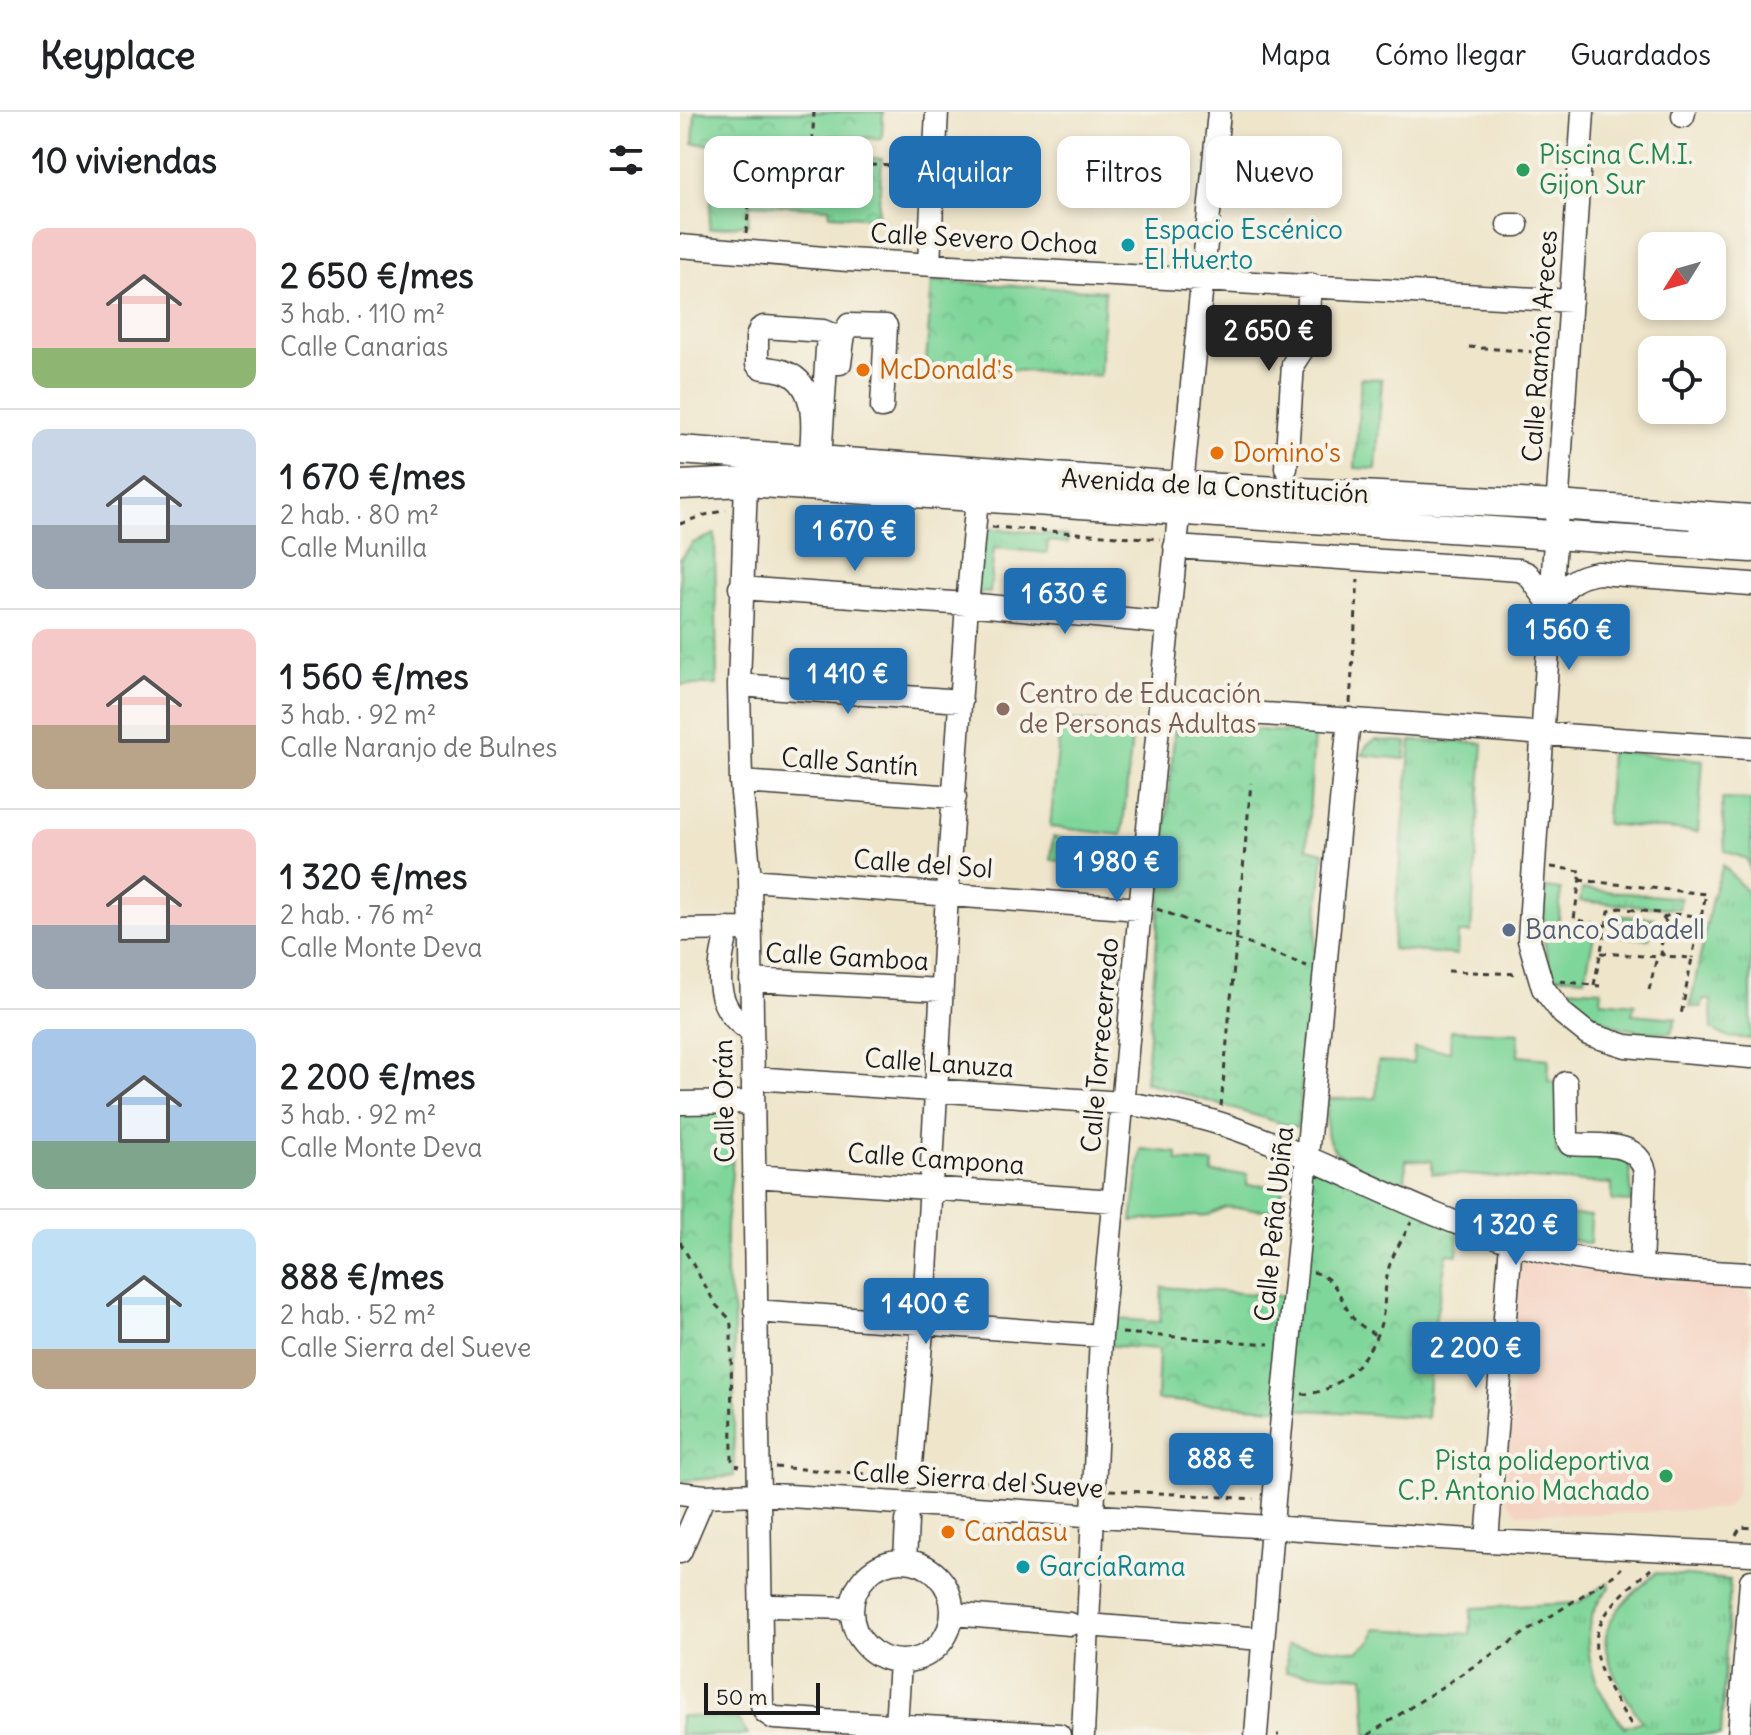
<!DOCTYPE html>
<html lang="es">
<head>
<meta charset="utf-8">
<style>
  :root { --surface:#fff; --page:#f6f6f6; --text:#202124; --muted:#757577; --line:#e0e0e0; --accent:#1f6fb2 }
  body { margin:0; font-family:Delius,sans-serif; background:var(--page); color:var(--text); height:100vh; display:flex; flex-direction:column; font-size:30px; white-space:nowrap }
  * { box-sizing:border-box; margin:0 }
  p { font-size:26px; color:var(--muted) }
  .icon { flex:none; width:44px; height:44px; fill:none; stroke:currentColor; stroke-width:2; stroke-linecap:round; stroke-linejoin:round }
  .map { position:relative; flex:1; overflow:hidden }
  .sheet { display:flex; flex-direction:column; background:var(--surface); width:680px }
  .sheet>* { flex:none }
  .hud { position:absolute; left:24px; top:24px; width:760px; height:72px; display:flex; gap:16px }
  .needle { width:52px; rotate:233deg }
  .controls { position:absolute; left:958px; top:120px; display:grid; gap:16px }
  .controls a { display:grid; place-items:center; width:88px; height:88px; border-radius:16px; background:var(--surface); box-shadow:0 4px 12px #0003; font-size:40px }
  .scale { position:absolute; left:24px; bottom:20px; width:116px; box-sizing:border-box; padding-left:8px; border:4px solid #1c1c1c; border-top:0; font-size:22px; line-height:28px; white-space:nowrap; color:#1c1c1c; -webkit-text-stroke:6px #f7f3e8; paint-order:stroke }
  .price { position:absolute; translate:-50% -68px; padding:0 18px; border-radius:8px; background:var(--accent); color:#fff; font-size:26px; line-height:52px; filter:drop-shadow(0 2px 4px #0008) }
  .price::after { content:''; position:absolute; left:50%; top:48px; width:24px; height:18px; margin-left:-12px; background:inherit; clip-path:polygon(0 0,100% 0,50% 100%) }
  .price.current { background:#222; color:#fff }
  ul { padding:0; list-style:none }
  li { display:flex; align-items:center; gap:24px; height:200px; padding:0 32px }
  li+li { border-top:2px solid var(--line) }
  li span { display:grid; place-items:center; flex:none; width:224px; height:160px; border-radius:16px; color:#555 }
  li>.icon { margin-inline-start:auto }
  span .icon { width:96px; height:96px; fill:#fffc; stroke-width:1 }
  li b { font-size:34px }
  h2 { display:flex; justify-content:space-between; align-items:center; height:96px; padding:0 32px; font-size:34px }
  .pill { padding:0 28px; border-radius:16px; background:var(--surface); box-shadow:0 4px 12px #0003; font-size:28px; line-height:72px }
  .pill.current { background:var(--accent); color:#fff }
  header { display:flex; align-items:center; gap:48px; box-sizing:border-box; height:112px; padding:0 40px; background:var(--surface); border-bottom:2px solid var(--line) }
  header strong { font-size:38px }
  nav { display:flex; gap:44px; margin-inline-start:auto; font-size:28px }
  main { display:flex; flex:1; min-height:0 }
  .map>svg:first-child { display:block }
</style>
</head>
<body>
<header>
<strong>Keyplace</strong>
<nav><a>Mapa</a><a>Cómo llegar</a><a>Guardados</a></nav>
</header>
<main>
<section class="sheet">
<h2>10 viviendas<svg class="icon" aria-label="filters" viewBox="0 0 24 24"><path d="M4 7h16M4 17h16"/><circle cx="9" cy="7" r="2"/><circle cx="15" cy="17" r="2"/></svg></h2>
<ul>
<li><span style="background:linear-gradient(#f6c9c9 75%,#8fb573 0)"><svg class="icon" aria-label="home" viewBox="0 0 24 24"><path d="M3 11l9-7 9 7M6 9v11h12V9"/></svg></span><div><b>2 650 €/mes</b><p>3 hab. · 110 m²</p><p>Calle Canarias</p></div></li>
<li><span style="background:linear-gradient(#c9d6e8 60%,#9aa5b1 0)"><svg class="icon" aria-label="home" viewBox="0 0 24 24"><path d="M3 11l9-7 9 7M6 9v11h12V9"/></svg></span><div><b>1 670 €/mes</b><p>2 hab. · 80 m²</p><p>Calle Munilla</p></div></li>
<li><span style="background:linear-gradient(#f6c9c9 60%,#b9a48a 0)"><svg class="icon" aria-label="home" viewBox="0 0 24 24"><path d="M3 11l9-7 9 7M6 9v11h12V9"/></svg></span><div><b>1 560 €/mes</b><p>3 hab. · 92 m²</p><p>Calle Naranjo de Bulnes</p></div></li>
<li><span style="background:linear-gradient(#f6c9c9 60%,#9aa5b1 0)"><svg class="icon" aria-label="home" viewBox="0 0 24 24"><path d="M3 11l9-7 9 7M6 9v11h12V9"/></svg></span><div><b>1 320 €/mes</b><p>2 hab. · 76 m²</p><p>Calle Monte Deva</p></div></li>
<li><span style="background:linear-gradient(#a9c7e8 70%,#7fa58c 0)"><svg class="icon" aria-label="home" viewBox="0 0 24 24"><path d="M3 11l9-7 9 7M6 9v11h12V9"/></svg></span><div><b>2 200 €/mes</b><p>3 hab. · 92 m²</p><p>Calle Monte Deva</p></div></li>
<li><span style="background:linear-gradient(#bfe0f5 75%,#b9a48a 0)"><svg class="icon" aria-label="home" viewBox="0 0 24 24"><path d="M3 11l9-7 9 7M6 9v11h12V9"/></svg></span><div><b>888 €/mes</b><p>2 hab. · 52 m²</p><p>Calle Sierra del Sueve</p></div></li>
</ul>
</section>
<div class="map">
<svg width="1071" height="1623" viewBox="0 0 1071 1623">
  <defs>
    <pattern id="grass-tufts" width="24" height="20" patternUnits="userSpaceOnUse" patternTransform="scale(2)"><rect width="24" height="20" fill="#7fd69a"/><path d="M3 7l-1-3M5 7V3M7 7l1-3M15 17l-1-3M17 17v-4M19 17l1-3" fill="none" stroke="#6db784"/></pattern>
    <pattern id="park-crowns" width="20" height="18" patternUnits="userSpaceOnUse" patternTransform="scale(2)"><rect width="20" height="18" fill="#7fd69a"/><path d="M2 6a3 3 0 1 1 6 0M12 15a3 3 0 1 1 6 0" fill="none" stroke="#6db784"/></pattern>
  </defs>
  <rect width="100%" height="100%" fill="#f7f3e8"/>
  <filter id="ink" filterUnits="userSpaceOnUse"><feTurbulence type="fractalNoise" baseFrequency=".0125" numOctaves="2"/><feDisplacementMap in="SourceGraphic" scale="16" xChannelSelector="R" yChannelSelector="G"/><feConvolveMatrix kernelMatrix="1 2 1 2 8 2 1 2 1" color-interpolation-filters="sRGB"/></filter>
  <filter id="wash" filterUnits="userSpaceOnUse"><feTurbulence type="fractalNoise" baseFrequency=".006" numOctaves="4" result="noise"/><feDisplacementMap in="SourceGraphic" scale="32" xChannelSelector="R" yChannelSelector="G"/><feGaussianBlur stdDeviation="1.8" result="paint"/><feColorMatrix in="noise" values="0 0 0 0 0 0 0 0 0 0 0 0 0 0 0 0 0 1.4 0 .05"/><feComposite in="paint" operator="in"/></filter>
  <g filter="url(#wash)">
    <rect width="100%" height="100%" fill="#eee5ca"/>
    <path fill="#f5d3c2" d="M853,1147l67,15 141,14 6,4 4,9 -12,181 -4,14 -8,12 -127,6 -82,-1 -12,-14 14,-233z"/>
    <path fill="url(#grass-tufts)" stroke="#4e795b" stroke-width="2" d="M681,266l21,1 -6,90 -21,-1z
      M298,415l90,9v7l-20,-2 -1,12 -53,-5 -4,45 -17,-1z
      M696,628l31,2 -2,17 -43,-4 5,-10z
      M731,629l72,2 -12,190h-13l-1,22 -65,-6z
      M1043,753l23,26 5,15v133l-25,-2 -14,-8 -1,-29h-8l-1,7h-12l22,-109z
      M902,777l99,9 -2,11 -99,-8z
      M942,804l32,2 -5,21 -31,-3z
      M976,1461l74,7 -9,155h-354l-3,-59 -78,-4 1,-27 70,6 15,-10 3,-12 95,5 2,-26 105,-5 32,-21 1,6c-41,40 -18,101 15,139l17,-6c-14,-19 -40,-61 -36,-85 4,-27 32,-46 50,-63z"/>
    <path fill="url(#park-crowns)" stroke="#4e795b" stroke-width="2" d="M15,0h188l-1,27 -48,-3 -2,19 50,4 -4,59 -48,-3 -1,-7 -79,-4 -2,20 -39,5 6,-84 -22,-2z
      M252,169l173,10 -5,85 -174,-12z
      M35,422l2,151h-37v-126l13,-16z
      M495,612l139,10 -7,114 17,4 -27,276 -152,-46z
      M53,1000l-1,62 -6,51v51l8,37v163l-51,5 -3,-1v-366z
      M628,1045l152,67 -3,31 -10,-1 -16,91 -4,73 -270,-18 2,-51 -58,-4 2,-27 57,4 2,-35 132,10z"/>
    <path fill="#7fd69a" stroke="#4e795b" stroke-width="2" d="M381,607l72,8 -11,108 -72,-8z
      M930,639l93,9 -5,72 -92,-8z
      M1042,687l29,1v73l-4,-14 -22,-8z
      M373,725l69,8 -3,24 -68,-9z
      M866,776l15,2 -3,43 36,3 -9,42 -31,-2c-14,-32 -11,-54 -8,-88z
      M881,876l41,2 -1,11 34,3 -3,10 44,4 -5,15c-48,-1 -76,-9 -110,-45z
      M771,918l68,3 -1,23 31,3 -1,22 11,1 -3,71 73,8 3,41 -20,-1v-17l-180,-11v-12l-26,-1 -1,26c-24,-10 -70,-20 -77,-49 -3,-11 0,-27 0,-38l48,-1 2,-37 35,2 1,-15 36,3z
      M461,1037l36,4v8l36,2 -1,10 36,1 -1,11 36,1 -4,25 -54,-4 -16,8 -77,6z
      M843,1100l68,4 -1,28 -66,-14z
      M0,1604l58,3 10,16h-68z"/>
  </g>
  <g filter="url(#ink)">
    <g fill="none" stroke-linecap="round" stroke-linejoin="round">
      <g stroke="#3c3a36" stroke-width="25">
        <path id="minor" d="M903,0l-54,828 14,48 20,26 25,20 38,12 125,11
          M1003,4l1,-4
          M828,113h9
          M0,134l168,14 723,41
          M249,151l8,-151
          M160,251l4,-30 5,-8 37,1 -4,81
          M130,348c3,-27 9,-76 -25,-88 -7,-3 -17,-3 -25,-5l-3,-3v-27l3,-8 4,-2 59,4 5,2 -8,127
          M606,356l7,-104 13,-20 4,-59
          M66,370l-7,203 2,97 9,98 12,825 3,7 9,6 285,17
          M1021,420l50,2
          M495,435l344,23 9,4 23,32
          M60,476l227,16 201,19
          M288,483l8,-85
          M871,494c16,-20 20,-29 47,-33l153,11
          M59,573l222,16
          M480,596c197,10 394,28 591,40
          M61,670l214,15
          M70,768l390,29
          M48,817c-10,40 -18,78 23,102
          M0,818l63,-1
          M71,868l190,10
          M72,966l371,25c37,5 77,13 113,26 93,33 180,84 275,113 77,25 160,28 240,32
          M886,971l1,54 3,7c27,3 66,-6 75,27l-4,96
          M0,991l72,-1
          M74,1064l360,25
          M244,1197l23,-415 20,-290
          M75,1199l346,25
          M230,1365l12,-146
          M0,1381l24,3 54,-2 729,47 264,13
          M807,1429l24,-298
          M0,1440l24,-56
          M225,1449l2,-40
          M172 1499a50 50 0 1 1 100 0a50 50 0 1 1-100 0Z
          M93,1494l79,2
          M273,1502l117,10
          M420,1514l150,12
          M216,1614l4,-64
          M403,1623l18,-399 39,-427 79,-797
          M576,1623l18,-235 75,-781
          M1059,1623l12,-154"/>
      </g>
      <g stroke="#3c3a36" stroke-width="31">
        <path id="major" d="M0,338l501,36 376,19 194,14
          M0,373l66,-3 1005,66"/>
      </g>
      <path stroke="#3c3a36" stroke-width="3" stroke-dasharray="6 6" stroke-linecap="butt" d="M131,50l104,5
        M66,121l4,-37 59,5 5,-89
        M789,235l80,6
        M0,412l21,-8 25,-6
        M312,415l168,12
        M670,591l8,-124
        M871,755l30,4 -7,48 32,7
        M899,768l127,14 -14,64
        M477,797l150,57
        M983,806l8,-4 30,2
        M921,841l58,4 3,-4
        M768,859l70,3
        M880,869l40,5
        M914,873l15,-74 11,-3 39,5 8,10 -7,27 4,6 28,2 -11,57
        M969,878l8,-33
        M541,994l30,-323
        M0,1130l36,63 13,13 2,7 1,135 3,5 5,1
        M633,1160c23,6 26,24 37,42 5,9 17,15 25,21
        M442,1221l147,11
        M622,1282c36,1 70,-38 79,-71 5,-18 3,-38 8,-56 5,-16 15,-30 22,-45
        M95,1355l116,9
        M247,1366l148,9
        M430,1378l144,9
        M1056,1423l5,-8 10,1
        M951,1612c-50,-75 -50,-98 20,-155
        M597,1623h2
        M688,1623l249,-162 4,-5"/>
      <use href="#minor" stroke="#fff" stroke-width="22"/>
      <use href="#major" stroke="#fff" stroke-width="28"/>
    </g>
  </g>
  <g fill="#2e9e5b" stroke="#f7f3e8" stroke-width="3">
    <circle cx="843" cy="58" r="8"/>
    <circle cx="986" cy="1364" r="8"/>
  </g>
  <g fill="#0f9aa8" stroke="#f7f3e8" stroke-width="3">
    <circle cx="448" cy="133" r="8"/>
    <circle cx="343" cy="1455" r="8"/>
  </g>
  <g fill="#e8710a" stroke="#f7f3e8" stroke-width="3">
    <circle cx="183" cy="258" r="8"/>
    <circle cx="537" cy="341" r="8"/>
    <circle cx="268" cy="1420" r="8"/>
  </g>
  <circle fill="#8d6e63" stroke="#f7f3e8" stroke-width="3" cx="323" cy="597" r="8"/>
  <circle fill="#5c6f8a" stroke="#f7f3e8" stroke-width="3" cx="829" cy="818" r="8"/>
  <g text-anchor="middle" stroke-width="8" stroke-linejoin="round" paint-order="stroke">
    <g font-size="26" fill="#27864d" stroke="#f7f3e8" text-anchor="start">
      <text x="859" y="52">Piscina C.M.I.<tspan x="859" dy="30">Gijon Sur</tspan></text>
      <text x="970" y="1358" text-anchor="end">Pista polideportiva<tspan x="970" dy="30">C.P. Antonio Machado</tspan></text>
    </g>
    <g font-size="26" fill="#0d838f" stroke="#f7f3e8" text-anchor="start">
      <text x="464" y="127">Espacio Escénico<tspan x="464" dy="30">El Huerto</tspan></text>
      <text x="359" y="1464">GarcíaRama</text>
    </g>
    <g font-size="26" fill="#1c1c1c" stroke="#f7f3e8">
      <text transform="translate(304 127) rotate(3)" y="9">Calle Severo Ochoa</text>
      <text transform="translate(860 234) rotate(-86)" y="9">Calle Ramón Areces</text>
      <text transform="translate(535 374) rotate(3)" y="9">Avenida de la Constitución</text>
      <text transform="translate(170 650) rotate(4)" y="9">Calle Santín</text>
      <text transform="translate(243 752) rotate(4)" y="9">Calle del Sol</text>
      <text transform="translate(167 845) rotate(3)" y="9">Calle Gamboa</text>
      <text transform="translate(420 933) rotate(-85)" y="9">Calle Torrecerredo</text>
      <text transform="translate(259 951) rotate(4)" y="9">Calle Lanuza</text>
      <text transform="translate(44 989) rotate(-91)" y="9">Calle Orán</text>
      <text transform="translate(256 1047) rotate(4)" y="9">Calle Campona</text>
      <text transform="translate(594 1112) rotate(-84)" y="9">Calle Peña Ubiña</text>
      <text transform="translate(298 1368) rotate(4)" y="9">Calle Sierra del Sueve</text>
    </g>
    <g font-size="26" fill="#c56008" stroke="#f7f3e8" text-anchor="start">
      <text x="199" y="267">McDonald's</text>
      <text x="553" y="350">Domino's</text>
      <text x="284" y="1429">Candasu</text>
    </g>
    <g font-size="26" fill="#785e54" stroke="#f7f3e8" text-anchor="start">
      <text x="339" y="591">Centro de Educación<tspan x="339" dy="30">de Personas Adultas</tspan></text>
    </g>
    <g font-size="26" fill="#4e5e75" stroke="#f7f3e8" text-anchor="start">
      <text x="845" y="827">Banco Sabadell</text>
    </g>
  </g>
</svg>
<div class="controls">
<a><svg class="needle" viewBox="-14 -14 28 28"><path d="M0-13l5 13h-10z" fill="#e53935"/><path d="M0 13l5-13h-10z" fill="#757577"/></svg></a>
<a><svg class="icon" aria-label="locate" viewBox="0 0 24 24"><circle cx="12" cy="12" r="6"/><path d="M12 2v4M12 18v4M2 12h4M18 12h4"/></svg></a>
</div>
<div class="scale">50 m</div>
<b class="price current" style="left:589px;top:261px">2 650 €</b>
<b class="price" style="left:175px;top:461px">1 670 €</b>
<b class="price" style="left:385px;top:524px">1 630 €</b>
<b class="price" style="left:889px;top:560px">1 560 €</b>
<b class="price" style="left:168px;top:604px">1 410 €</b>
<b class="price" style="left:437px;top:792px">1 980 €</b>
<b class="price" style="left:836px;top:1155px">1 320 €</b>
<b class="price" style="left:246px;top:1234px">1 400 €</b>
<b class="price" style="left:796px;top:1278px">2 200 €</b>
<b class="price" style="left:541px;top:1389px">888 €</b>
<div class="hud">
<a class="pill">Comprar</a>
<a class="pill current">Alquilar</a>
<a class="pill">Filtros</a>
<a class="pill">Nuevo</a>
</div>
</div>
</main>
</body>
</html>
